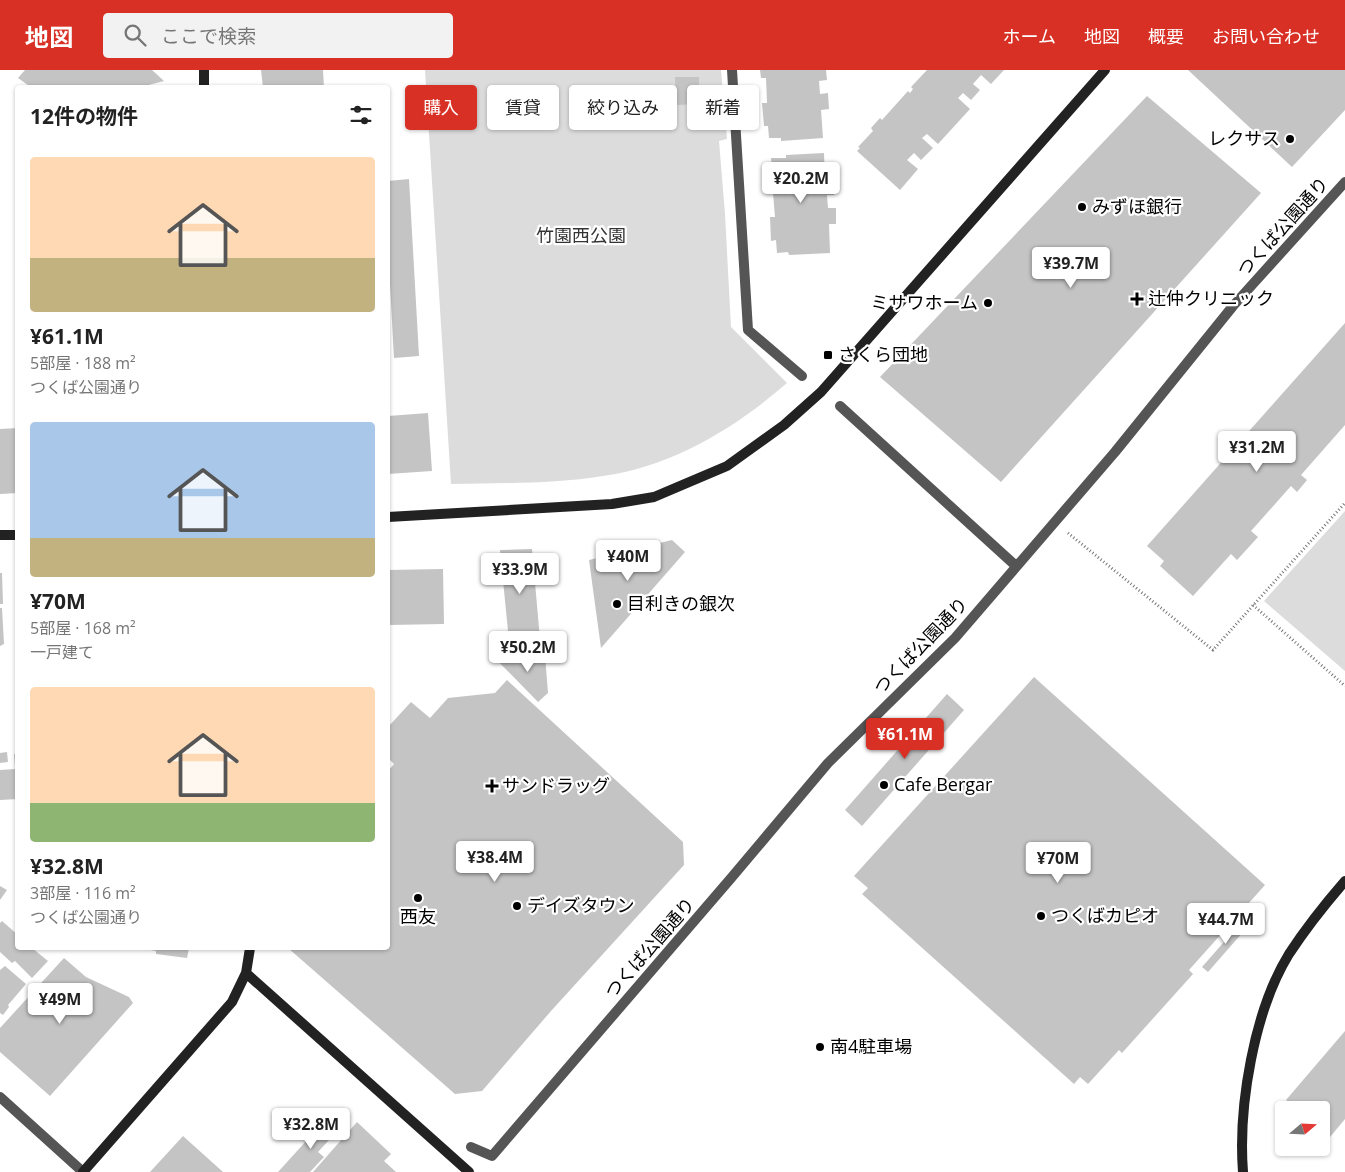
<!DOCTYPE html>
<html lang="ja">
<head>
<meta charset="utf-8">
<style>
  :root { --surface:#fff; --page:#f2f2f2; --text:#222; --muted:#767676; --accent:#d93025 }
  body { margin:0; font-family:"Open Sans","Noto Sans JP",sans-serif; background:var(--page); color:var(--text); height:100vh; display:flex; flex-direction:column; font-size:19px; white-space:nowrap }
  * { box-sizing:border-box; margin:0 }
  p { font-size:16px; color:var(--muted) }
  .icon { flex:none; width:28px; height:28px; fill:none; stroke:currentColor; stroke-width:2; stroke-linecap:round; stroke-linejoin:round }
  .map { position:relative; flex:1; overflow:hidden }
  .panel { position:absolute; left:15px; top:15px; width:375px; height:865px; display:flex; flex-direction:column; background:var(--surface); border-radius:5px; box-shadow:0 1px 4px #0004 }
  .panel>* { flex:none }
  .hud { position:absolute; left:405px; top:15px; width:475px; height:45px; display:flex; gap:10px }
  .needle { width:32px; rotate:71deg }
  .fabs { position:absolute; left:1275px; top:1031px; display:grid; gap:10px }
  .fabs a { display:grid; place-items:center; width:55px; height:55px; border-radius:5px; background:var(--surface); box-shadow:0 1px 4px #0004; font-size:25px }
  .price { position:absolute; translate:-50% -42px; padding:0 11px; border-radius:5px; background:#fff; color:#222; font-size:16px; line-height:32px; filter:drop-shadow(0 1px 2px #0008) }
  .price::after { content:''; position:absolute; left:50%; top:30px; width:15px; height:11px; margin-left:-8px; background:inherit; clip-path:polygon(0 0,100% 0,50% 100%) }
  .price.selected { background:var(--accent); color:#fff }
  ul { padding:0; list-style:none }
  li { display:grid; align-content:center; gap:10px; height:265px; padding:0 15px }
  li span { display:grid; place-items:center; height:155px; border-radius:5px; color:#555 }
  li>.icon { margin-inline-start:auto }
  span .icon { width:90px; height:90px; fill:#fffc; stroke-width:1 }
  li b { font-size:21px }
  h2 { display:flex; justify-content:space-between; align-items:center; height:60px; padding:0 15px; font-size:21px }
  .chip { padding:0 18px; border-radius:5px; background:var(--surface); box-shadow:0 1px 4px #0004; font-size:18px; line-height:45px }
  .chip.selected { background:var(--accent); color:#fff }
  header { display:flex; align-items:center; gap:30px; box-sizing:border-box; height:70px; padding:0 25px; background:var(--accent); color:#fff }
  header strong { font-size:24px }
  nav { display:flex; gap:28px; margin-inline-start:auto; font-size:18px }
  .search { width:350px; height:45px; background:var(--page); display:flex; align-items:center; gap:12px; box-sizing:border-box; padding:0 18px; border-radius:5px; color:var(--muted); font-size:19px }
  .map>svg:first-child { display:block }
</style>
</head>
<body>
<header>
<strong>地図</strong>
<div class="search"><svg class="icon" aria-label="search" viewBox="0 0 24 24"><circle cx="10" cy="10" r="6"/><path d="M15 15l6 6"/></svg>ここで検索</div>
<nav><a>ホーム</a><a>地図</a><a>概要</a><a>お問い合わせ</a></nav>
</header>
<div class="map">
<svg width="1345" height="1102" viewBox="0 0 1345 1102">
  <rect width="100%" height="100%" fill="#fff"/>
  <path fill="#dcdcdc" d="M425,0h296l6,69 -8,2 6,73 6,113 56,56c-52,45 -114,83 -184,93 -50,8 -102,7 -152,8z
    M1345,441v160l-81,-70z"/>
  <path fill="#c4c4c4" d="M25,0h127l12,11 -27,7h-105l-14,-10z
    M261,0h62l1,18h-61z
    M760,0h66l1,10 -8,1 1,13 8,-1 1,16 -8,1 2,28 -42,3v-3h-12l-1,-12h-4l-2,-23h5l-1,-25h-5z
    M927,0h77l-13,14 -10,-9 -8,9 7,6 -9,10 -8,-7 -5,5 12,11 -32,35 -11,-10 -5,4 11,10 -12,12 -7,-7 -7,7 11,9 -18,21 -43,-39 3,-3 -2,-1 15,-16 -2,-3 9,-10 2,2 26,-29 2,2 3,-4 -2,-2z
    M1188,0h157v40l-53,57z
    M675,7h24v27l-23,1z
    M1147,26l114,97 -260,289 -121,-105z
    M824,83l1,28 9,-1v15h-7l1,13h8v16h-7l1,29 -41,2 -1,-3 -11,1 -1,-13 -5,1 -1,-24h5l-2,-24h-5l-1,-23h5l-1,-12h15v-3z
    M409,109l10,177 -25,2 -6,-111v-66z
    M1345,253v102l-44,50 6,5 -10,12 -6,-6 -40,45 7,6 -21,23 -6,-6 -38,42 -33,-30 4,-5 -17,-15z
    M428,343l4,58 -44,3v-58z
    M18,358v65l-18,1v-65z
    M672,470l13,12 -84,96 -12,-88z
    M532,479l8,90 -31,2 -9,-91z
    M443,499l1,55 -56,1v-55z
    M0,503h2l1,31h-3z
    M0,538h2l2,36 -4,2z
    M545,585l3,38 -10,9 -45,-46z
    M1034,607l231,208 -76,85 4,4 -71,79 -3,-3 -31,34 -8,-7 -6,7 -212,-190 6,-6 -14,-12z
    M507,610l176,162 1,23 -133,146 -69,80 -27,3 -167,-146h100v-177l6,-7 -6,-6v-31l23,-25 19,16 18,-20 47,-5z
    M947,624l17,16 -102,116 -17,-16z
    M7,682l1,10 -8,1v-10z
    M14,684h4v45l-18,1v-30l15,-1z
    M0,816l7,4 -7,10z
    M1245,848l6,5 -43,49 -6,-5z
    M2,851l16,14v13h14l16,13 -16,17 -17,-17 -3,2 -12,-11v-29z
    M141,878h48l-2,10 -31,-4v-3z
    M64,888l22,19 43,20 4,6 -83,93 -50,-44v-24z
    M5,896l21,18 -18,21 1,2 -6,8 -3,-2v-43z
    M1345,961v88l-15,18 -9,-7v-20h-23l-12,-10z
    M327,1048l12,11 -21,23 6,5 -14,15h-32z
    M357,1052l34,32 -7,7 12,11h-83z
    M183,1066l40,36h-73z"/>
  <g fill="none" stroke-linecap="round" stroke-linejoin="round">
    <path stroke="#777" stroke-width="3" stroke-dasharray="1 2.5" stroke-linecap="butt" d="M1068,463l145,117 132,-147
      M1253,535l92,81"/>
    <path stroke="#555" stroke-width="10" d="M732,0l16,260 54,46
      M840,336l176,160
      M0,1027l83,75
      M471,1077l21,9 240,-279 96,-114 127,-125 160,-186 118,-146 112,-124"/>
    <path stroke="#222" stroke-width="10" d="M204,18v-18
      M388,447l224,-13 42,-7 73,-31 57,-41 37,-33 284,-322
      M0,465h18
      M246,903l223,199
      M83,1102l149,-170 14,-29 4,-25
      M1243,1102c-5,-66 11,-161 46,-218 17,-26 36,-50 56,-73"/>
  </g>
  <g fill="#000" stroke="#fff" stroke-width="2">
    <circle cx="1290" cy="69" r="5"/>
    <circle cx="1082" cy="137" r="5"/>
    <path d="M1134.5 221.5h5v5h5v5h-5v5h-5v-5h-5v-5h5z"/>
    <circle cx="988" cy="233" r="5"/>
    <rect x="823" y="280" width="10" height="10" rx="2.5"/>
    <circle cx="617" cy="534" r="5"/>
    <circle cx="884" cy="715" r="5"/>
    <path d="M489.5 708.5h5v5h5v5h-5v5h-5v-5h-5v-5h5z"/>
    <circle cx="418" cy="828" r="5"/>
    <circle cx="517" cy="836" r="5"/>
    <circle cx="1041" cy="846" r="5"/>
    <circle cx="820" cy="977" r="5"/>
  </g>
  <g text-anchor="middle" stroke-width="4.5" stroke-linejoin="round" paint-order="stroke">
    <g font-size="18" fill="#000" stroke="#fff" text-anchor="start">
      <text x="1280" y="75" text-anchor="end">レクサス</text>
      <text x="1092" y="143">みずほ銀行</text>
      <text x="1148" y="235">辻仲クリニック</text>
      <text x="978" y="239" text-anchor="end">ミサワホーム</text>
      <text x="838" y="291">さくら団地</text>
      <text x="627" y="540">目利きの銀次</text>
      <text x="894" y="721">Cafe Bergar</text>
      <text x="502" y="722">サンドラッグ</text>
      <text x="527" y="842">デイズタウン</text>
      <text x="1051" y="852">つくばカピオ</text>
      <text x="418" y="853" text-anchor="middle">西友</text>
      <text x="830" y="983">南4駐車場</text>
    </g>
    <g font-size="18" fill="#000" stroke="#fff">
      <text transform="translate(1283 157) rotate(-48)" y="6">つくば公園通り</text>
      <text transform="translate(921 576) rotate(-46)" y="6">つくば公園通り</text>
      <text transform="translate(650 878) rotate(-49)" y="6">つくば公園通り</text>
    </g>
    <g font-size="18" fill="#333" stroke="#fff">
      <text x="581" y="172">竹園西公園</text>
    </g>
  </g>
</svg>
<div class="fabs">
<a><svg class="needle" viewBox="-14 -14 28 28"><path d="M0-13l5 13h-10z" fill="#e53935"/><path d="M0 13l5-13h-10z" fill="#767676"/></svg></a>
</div>
<b class="price" style="left:801px;top:134px">¥20.2M</b>
<b class="price" style="left:1071px;top:219px">¥39.7M</b>
<b class="price" style="left:1257px;top:403px">¥31.2M</b>
<b class="price" style="left:628px;top:512px">¥40M</b>
<b class="price" style="left:520px;top:525px">¥33.9M</b>
<b class="price" style="left:528px;top:603px">¥50.2M</b>
<b class="price selected" style="left:905px;top:690px">¥61.1M</b>
<b class="price" style="left:495px;top:813px">¥38.4M</b>
<b class="price" style="left:1058px;top:814px">¥70M</b>
<b class="price" style="left:1226px;top:875px">¥44.7M</b>
<b class="price" style="left:60px;top:955px">¥49M</b>
<b class="price" style="left:311px;top:1080px">¥32.8M</b>
<div class="hud">
<a class="chip selected">購入</a>
<a class="chip">賃貸</a>
<a class="chip">絞り込み</a>
<a class="chip">新着</a>
</div>
<section class="panel">
<h2>12件の物件<svg class="icon" aria-label="filters" viewBox="0 0 24 24"><path d="M4 7h16M4 17h16"/><circle cx="9" cy="7" r="2"/><circle cx="15" cy="17" r="2"/></svg></h2>
<ul>
<li><span style="background:linear-gradient(#ffd9b3 65%,#c2b280 0)"><svg class="icon" aria-label="home" viewBox="0 0 24 24"><path d="M3 11l9-7 9 7M6 9v11h12V9"/></svg></span><div><b>¥61.1M</b><p>5部屋 · 188 m²</p><p>つくば公園通り</p></div></li>
<li><span style="background:linear-gradient(#a9c7e8 75%,#c2b280 0)"><svg class="icon" aria-label="home" viewBox="0 0 24 24"><path d="M3 11l9-7 9 7M6 9v11h12V9"/></svg></span><div><b>¥70M</b><p>5部屋 · 168 m²</p><p>一戸建て</p></div></li>
<li><span style="background:linear-gradient(#ffd9b3 75%,#8fb573 0)"><svg class="icon" aria-label="home" viewBox="0 0 24 24"><path d="M3 11l9-7 9 7M6 9v11h12V9"/></svg></span><div><b>¥32.8M</b><p>3部屋 · 116 m²</p><p>つくば公園通り</p></div></li>
</ul>
</section>
</div>
</body>
</html>
